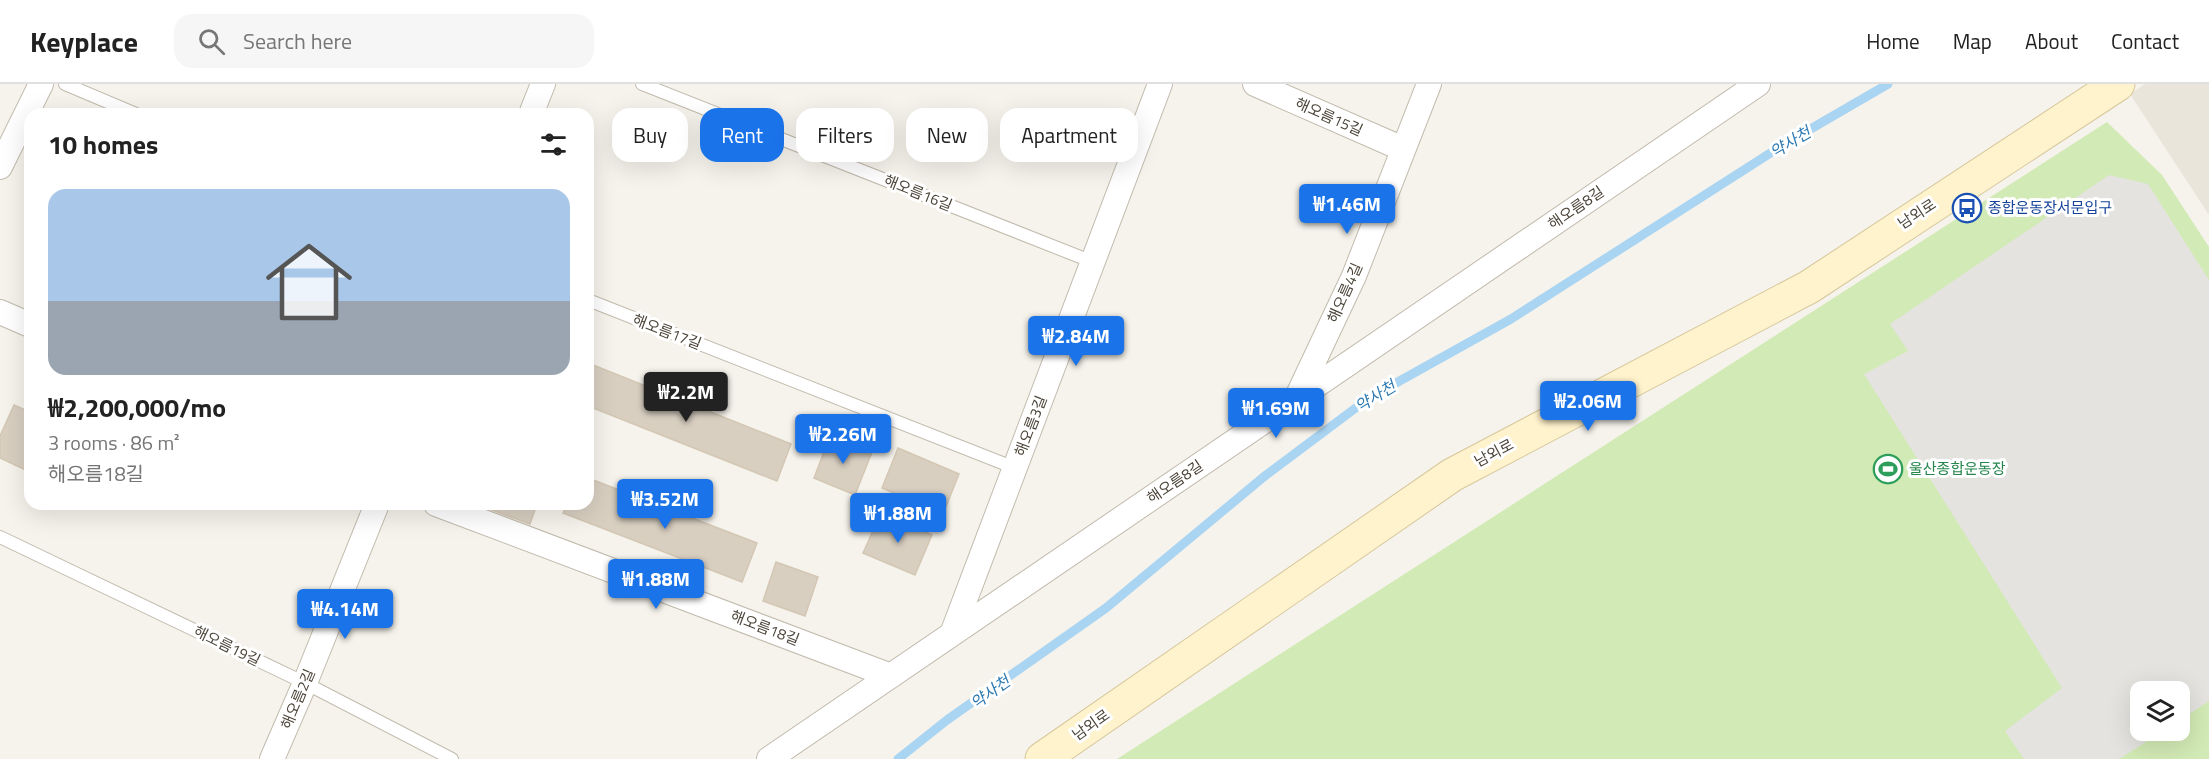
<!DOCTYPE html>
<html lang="en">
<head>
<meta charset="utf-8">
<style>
  :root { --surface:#fff; --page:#f6f6f6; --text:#222; --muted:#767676; --line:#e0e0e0; --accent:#1a73e8 }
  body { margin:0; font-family:"Titillium Web","Noto Sans KR",sans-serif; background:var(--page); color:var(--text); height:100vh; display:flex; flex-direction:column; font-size:22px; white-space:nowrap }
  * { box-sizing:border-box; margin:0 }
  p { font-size:20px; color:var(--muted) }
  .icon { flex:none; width:33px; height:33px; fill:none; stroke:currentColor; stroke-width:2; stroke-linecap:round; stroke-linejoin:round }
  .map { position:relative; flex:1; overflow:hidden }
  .drawer { position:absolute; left:24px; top:24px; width:570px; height:402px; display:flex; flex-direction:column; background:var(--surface); border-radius:18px; box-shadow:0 6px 24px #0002 }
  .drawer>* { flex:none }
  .guide { position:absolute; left:612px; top:24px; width:570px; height:54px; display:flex; gap:12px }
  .buttons { position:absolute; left:2130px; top:597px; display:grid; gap:12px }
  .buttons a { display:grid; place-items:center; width:60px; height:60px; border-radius:12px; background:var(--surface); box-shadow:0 6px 24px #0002; font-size:30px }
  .price { position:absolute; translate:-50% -51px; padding:0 14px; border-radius:6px; background:var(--accent); color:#fff; font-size:20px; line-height:39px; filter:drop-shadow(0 2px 3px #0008) }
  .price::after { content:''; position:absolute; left:50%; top:36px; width:18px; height:14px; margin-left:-9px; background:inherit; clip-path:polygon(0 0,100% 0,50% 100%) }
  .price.current { background:#222; color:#fff }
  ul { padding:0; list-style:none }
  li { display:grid; align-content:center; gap:12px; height:318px; padding:0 24px }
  li span { display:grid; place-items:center; height:186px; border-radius:18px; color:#555 }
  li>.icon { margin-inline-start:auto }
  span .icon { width:108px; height:108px; fill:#fffc; stroke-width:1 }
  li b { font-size:26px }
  h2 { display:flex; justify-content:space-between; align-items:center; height:72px; padding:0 24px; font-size:26px }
  .tag { padding:0 21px; border-radius:18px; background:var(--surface); box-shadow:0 6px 24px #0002; font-size:21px; line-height:54px }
  .tag.current { background:var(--accent); color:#fff }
  header { display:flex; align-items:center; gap:36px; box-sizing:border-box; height:84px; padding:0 30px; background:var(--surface); border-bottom:2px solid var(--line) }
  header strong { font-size:28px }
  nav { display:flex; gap:33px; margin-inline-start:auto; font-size:21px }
  .search { width:420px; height:54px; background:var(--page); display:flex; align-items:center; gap:15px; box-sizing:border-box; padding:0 21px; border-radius:18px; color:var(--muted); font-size:22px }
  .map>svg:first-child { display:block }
</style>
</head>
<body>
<header>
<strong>Keyplace</strong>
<div class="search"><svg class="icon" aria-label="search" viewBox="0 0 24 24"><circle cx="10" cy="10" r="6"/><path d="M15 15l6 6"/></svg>Search here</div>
<nav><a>Home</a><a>Map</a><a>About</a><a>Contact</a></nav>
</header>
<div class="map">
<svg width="2209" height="675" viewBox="0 0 2209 675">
  <rect width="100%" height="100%" fill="#f6f3ec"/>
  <path fill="#eae5da" d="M2145,0h64v131l-79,-121z"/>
  <path fill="#d2eab5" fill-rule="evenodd" d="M2107,38l55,53 47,72v512h-1092zM2140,608h40v38h-40z"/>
  <path fill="#e5e3e0" d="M2109,91l39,9 61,96v421l-29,19v-28h-40v38l23,1 -44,28h-95l-19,-28 57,-43 -198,-314 44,-23 -18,-27z"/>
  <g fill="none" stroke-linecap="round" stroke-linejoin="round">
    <path stroke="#a9d4f2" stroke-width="9" d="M898,675l49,-39 159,-112 160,-133 103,-77 142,-79 272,-174 105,-61"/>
  </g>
  <path fill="#d8cfc1" stroke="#d3c7b4" stroke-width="1.5" d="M588,279l203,81 -14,37 -189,-75z
    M14,321l16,7v60l-30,-14v-22z
    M830,352l42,16 -17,43 -41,-17z
    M898,364l61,26 -16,40 -61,-26z
    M588,394l169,65 -15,39 -179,-69 4,-9h21z
    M476,420h61l-7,20z
    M881,429l51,22 -17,40 -52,-22z
    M776,478l42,15 -13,39 -42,-15z"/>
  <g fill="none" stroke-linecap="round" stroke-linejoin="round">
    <g stroke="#c2bbae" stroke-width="14">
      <path id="lane" d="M65,0l71,30
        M642,0l451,178
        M588,216l427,168
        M0,453l305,146 147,76"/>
    </g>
    <g stroke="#c2bbae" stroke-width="26">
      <path id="street" d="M1255,0l148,65
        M531,30l12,-30
        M0,83l41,-83
        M0,228l30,13
        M1296,315l58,-123 75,-192
        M436,420l455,172
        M952,550l208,-550
        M272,675l33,-76 72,-179
        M769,675l989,-675"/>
    </g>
    <g stroke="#d6c79b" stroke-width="35">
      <path id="secondary" d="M1042,675l410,-284 357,-188 309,-203"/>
    </g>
    <use href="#lane" stroke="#fff" stroke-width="12"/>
    <use href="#street" stroke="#fff" stroke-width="24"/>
    <use href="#secondary" stroke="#fff3cd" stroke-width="33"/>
  </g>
  <defs>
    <g id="bus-ring" transform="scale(1.5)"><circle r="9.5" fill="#fff" stroke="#1a4fb4" stroke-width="1.5"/><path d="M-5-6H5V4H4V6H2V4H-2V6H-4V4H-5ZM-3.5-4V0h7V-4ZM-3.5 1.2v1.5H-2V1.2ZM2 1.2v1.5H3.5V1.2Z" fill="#1a4fb4"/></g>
    <g id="stadium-ring" transform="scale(1.5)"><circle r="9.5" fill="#fff" stroke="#2e9e5b" stroke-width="1.5"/><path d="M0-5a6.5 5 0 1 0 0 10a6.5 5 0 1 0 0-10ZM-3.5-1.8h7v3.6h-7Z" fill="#2e9e5b"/></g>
  </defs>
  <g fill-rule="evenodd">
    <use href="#bus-ring" x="1967" y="124"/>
    <use href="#stadium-ring" x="1888" y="385"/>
  </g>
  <g text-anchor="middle" stroke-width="6" stroke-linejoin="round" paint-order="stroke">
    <g font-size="15" fill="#4b4439" stroke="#fff">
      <text transform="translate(1329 33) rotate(24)" y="5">해오름15길</text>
      <text transform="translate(918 109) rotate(22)" y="5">해오름16길</text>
      <text transform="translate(1576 124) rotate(-34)" y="5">해오름8길</text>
      <text transform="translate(1917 130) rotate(-33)" y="5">남외로</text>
      <text transform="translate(1345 209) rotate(-66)" y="5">해오름4길</text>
      <text transform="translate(667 248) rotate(21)" y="5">해오름17길</text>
      <text transform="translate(1031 342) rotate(-69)" y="5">해오름3길</text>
      <text transform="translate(1494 369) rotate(-28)" y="5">남외로</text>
      <text transform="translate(1175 398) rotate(-34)" y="5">해오름8길</text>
      <text transform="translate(765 544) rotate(21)" y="5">해오름18길</text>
      <text transform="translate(227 562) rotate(26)" y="5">해오름19길</text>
      <text transform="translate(298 615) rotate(-67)" y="5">해오름2길</text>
      <text transform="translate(1091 641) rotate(-35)" y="5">남외로</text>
    </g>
    <g font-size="15" fill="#164399" stroke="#fff" text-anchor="start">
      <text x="1988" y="129">종합운동장서문입구</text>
    </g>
    <g font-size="15" fill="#27864d" stroke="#fff" text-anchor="start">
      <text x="1909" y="390">울산종합운동장</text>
    </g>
    <g font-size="16" font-style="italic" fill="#2e7ab2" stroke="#fff">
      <text transform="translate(1790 58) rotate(-31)" y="6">약사천</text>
      <text transform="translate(1375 312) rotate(-32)" y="6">약사천</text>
      <text transform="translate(990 608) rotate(-36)" y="6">약사천</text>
    </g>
  </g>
</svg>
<div class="buttons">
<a><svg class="icon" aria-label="layers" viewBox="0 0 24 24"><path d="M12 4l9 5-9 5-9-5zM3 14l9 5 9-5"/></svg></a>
</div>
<b class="price" style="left:1347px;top:151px">₩1.46M</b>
<b class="price" style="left:1076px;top:283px">₩2.84M</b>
<b class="price current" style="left:686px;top:339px">₩2.2M</b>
<b class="price" style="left:1588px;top:348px">₩2.06M</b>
<b class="price" style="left:1276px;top:355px">₩1.69M</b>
<b class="price" style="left:843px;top:381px">₩2.26M</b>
<b class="price" style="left:665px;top:446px">₩3.52M</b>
<b class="price" style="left:898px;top:460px">₩1.88M</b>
<b class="price" style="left:656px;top:526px">₩1.88M</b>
<b class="price" style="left:345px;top:556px">₩4.14M</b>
<div class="guide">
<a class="tag">Buy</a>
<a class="tag current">Rent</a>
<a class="tag">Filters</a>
<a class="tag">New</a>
<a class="tag">Apartment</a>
</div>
<section class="drawer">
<h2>10 homes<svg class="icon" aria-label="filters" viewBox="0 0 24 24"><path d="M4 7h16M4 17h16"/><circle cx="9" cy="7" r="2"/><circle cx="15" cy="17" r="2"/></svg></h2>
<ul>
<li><span style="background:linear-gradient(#a9c7e8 60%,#9aa5b1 0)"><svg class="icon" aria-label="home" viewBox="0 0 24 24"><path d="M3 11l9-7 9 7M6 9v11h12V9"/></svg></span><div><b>₩2,200,000/mo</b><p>3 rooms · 86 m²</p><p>해오름18길</p></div></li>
</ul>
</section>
</div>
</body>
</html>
